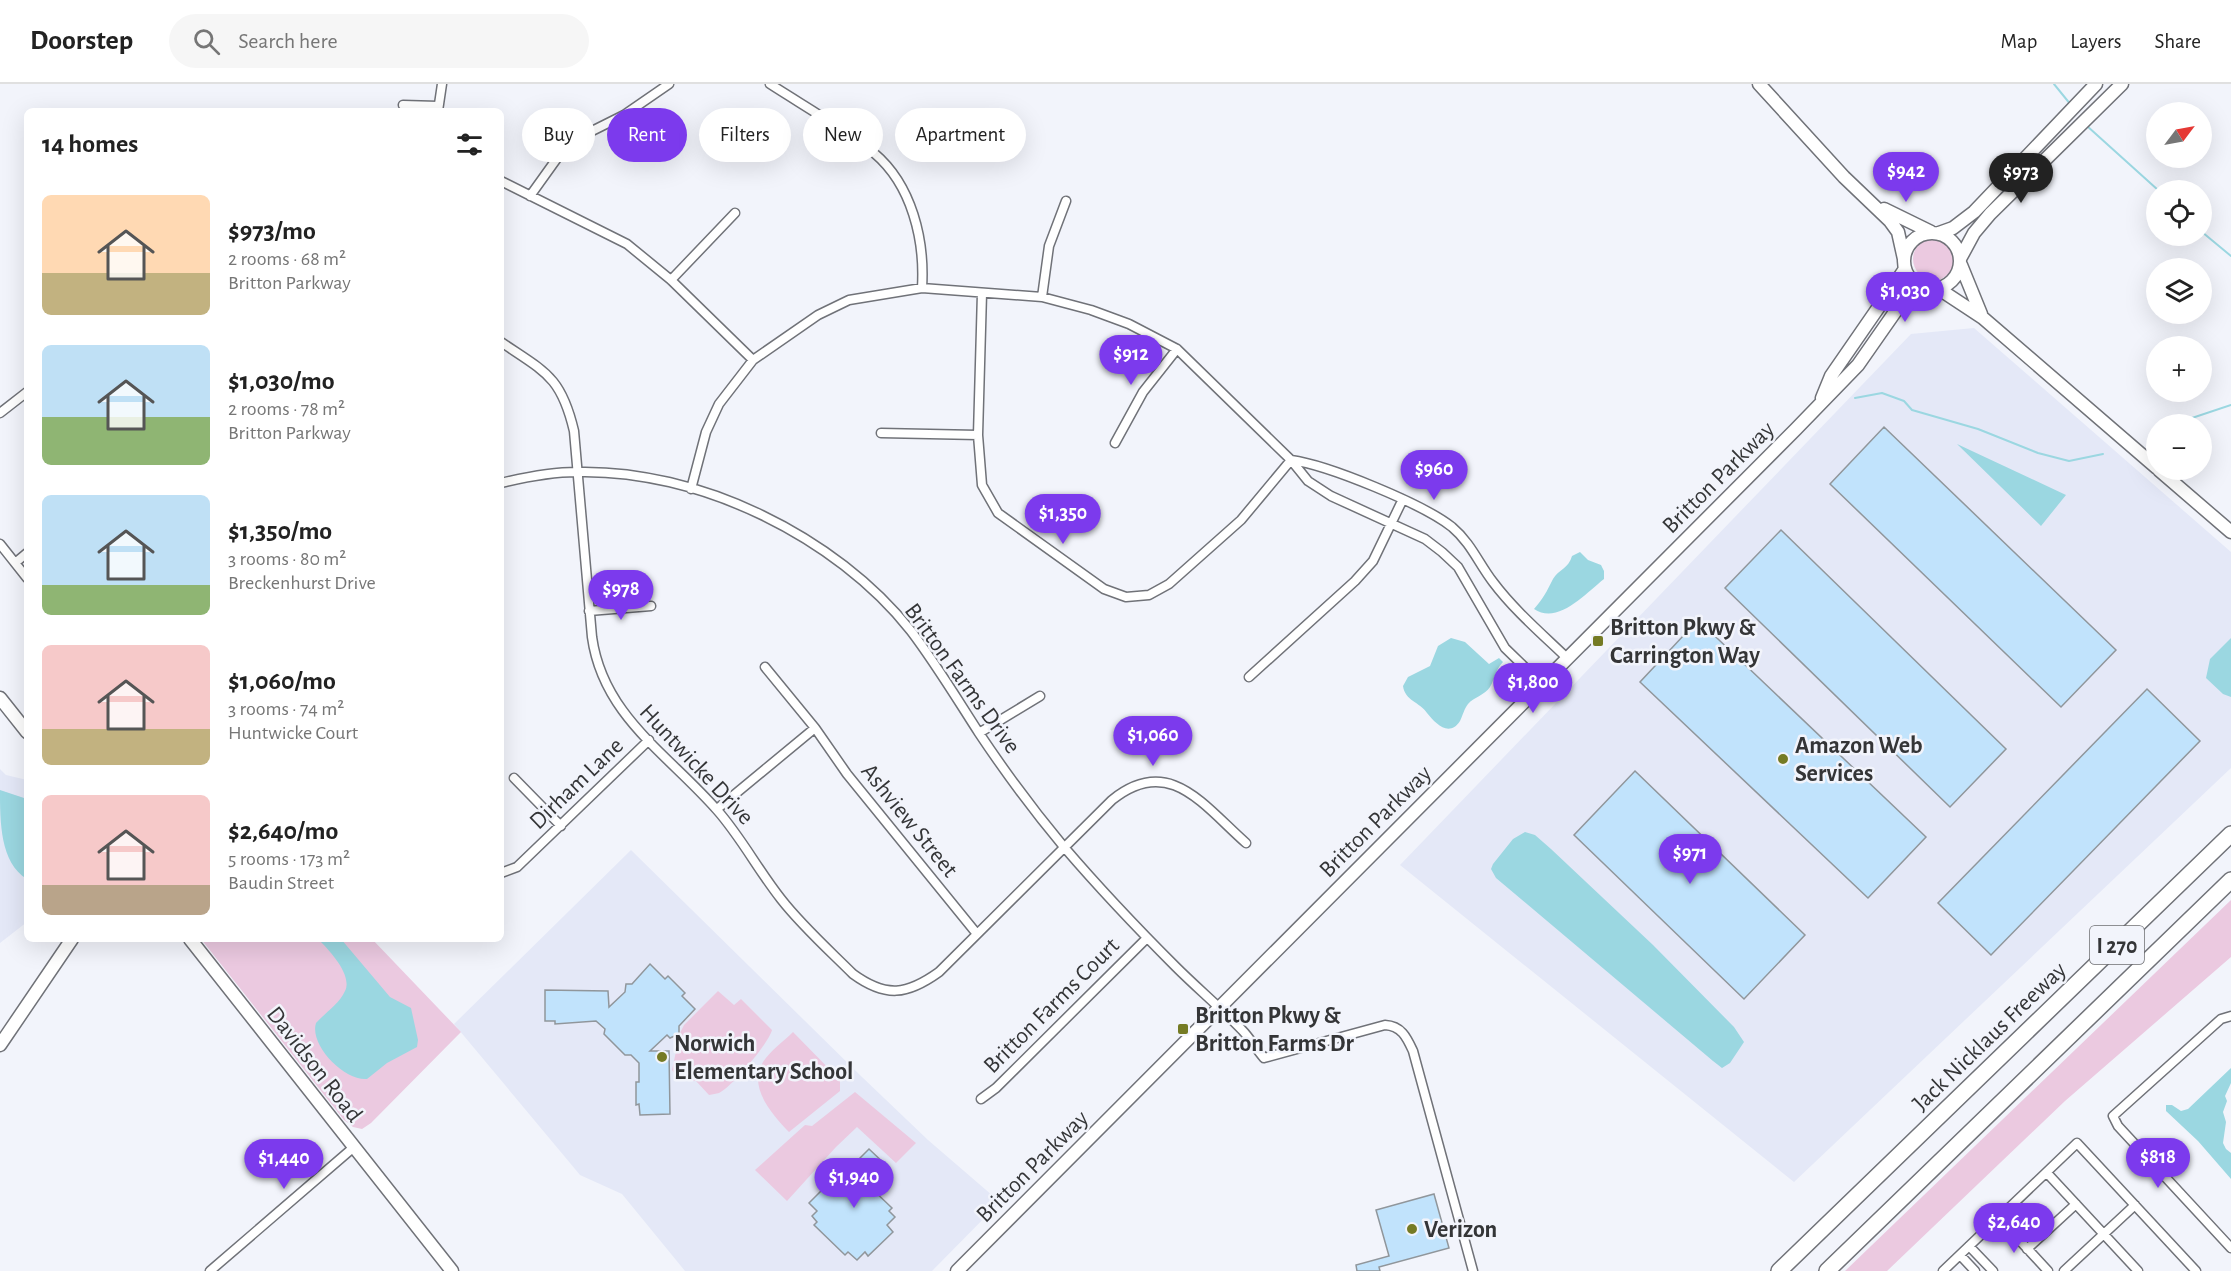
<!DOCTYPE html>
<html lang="en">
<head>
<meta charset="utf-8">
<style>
  :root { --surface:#fff; --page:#f6f6f6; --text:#222; --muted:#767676; --line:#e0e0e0; --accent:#7c3aed }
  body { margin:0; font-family:"Alegreya Sans",sans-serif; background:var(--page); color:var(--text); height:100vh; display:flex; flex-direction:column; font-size:22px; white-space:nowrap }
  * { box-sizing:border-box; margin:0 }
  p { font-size:20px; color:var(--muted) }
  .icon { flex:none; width:33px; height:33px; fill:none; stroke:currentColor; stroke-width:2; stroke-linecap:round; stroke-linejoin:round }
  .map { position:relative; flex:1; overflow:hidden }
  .details { position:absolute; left:24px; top:24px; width:480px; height:834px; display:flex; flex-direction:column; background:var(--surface); border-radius:9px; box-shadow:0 6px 24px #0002 }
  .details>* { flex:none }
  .top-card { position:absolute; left:522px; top:24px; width:570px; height:54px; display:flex; gap:12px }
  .needle { width:39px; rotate:58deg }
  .controls { position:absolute; left:2146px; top:18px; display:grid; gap:12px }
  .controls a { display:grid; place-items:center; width:66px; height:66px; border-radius:50%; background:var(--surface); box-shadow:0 6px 24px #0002; font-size:30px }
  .price { position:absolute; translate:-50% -51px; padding:0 14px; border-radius:21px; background:var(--accent); color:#fff; font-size:20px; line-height:39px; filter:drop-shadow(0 2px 3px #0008) }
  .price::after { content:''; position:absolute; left:50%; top:36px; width:18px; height:14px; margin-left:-9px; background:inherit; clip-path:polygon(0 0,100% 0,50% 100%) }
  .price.current { background:#222; color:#fff }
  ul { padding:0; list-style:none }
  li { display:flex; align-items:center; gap:18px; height:150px; padding:0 18px }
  li span { display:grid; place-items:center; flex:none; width:168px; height:120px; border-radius:9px; color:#555 }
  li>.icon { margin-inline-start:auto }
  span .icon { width:72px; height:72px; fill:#fffc; stroke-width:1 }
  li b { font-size:26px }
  h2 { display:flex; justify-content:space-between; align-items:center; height:72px; padding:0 18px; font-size:26px }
  .chip { padding:0 21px; border-radius:27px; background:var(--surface); box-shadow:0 6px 24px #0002; font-size:21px; line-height:54px }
  .chip.current { background:var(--accent); color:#fff }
  header { display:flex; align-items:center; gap:36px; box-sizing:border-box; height:84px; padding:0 30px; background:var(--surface); border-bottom:2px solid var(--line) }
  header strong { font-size:28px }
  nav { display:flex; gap:33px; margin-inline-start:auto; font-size:21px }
  .search { width:420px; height:54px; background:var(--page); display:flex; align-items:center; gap:15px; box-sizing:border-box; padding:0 21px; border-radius:33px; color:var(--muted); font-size:22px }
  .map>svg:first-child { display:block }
</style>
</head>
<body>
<header>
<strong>Doorstep</strong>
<div class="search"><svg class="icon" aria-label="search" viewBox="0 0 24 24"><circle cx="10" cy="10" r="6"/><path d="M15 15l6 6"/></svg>Search here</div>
<nav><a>Map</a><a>Layers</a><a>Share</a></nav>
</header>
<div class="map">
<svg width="2231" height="1187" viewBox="0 0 2231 1187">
  <rect width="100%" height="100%" fill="#f2f4fb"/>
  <path fill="#e4e8f7" d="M1974,244l257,224v216l-437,414 -394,-317 511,-531z
    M0,685l6,6 21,5v142l-27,21z
    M631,766l231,227 66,63 72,62 -68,69h-247l-63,-77 -42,-19 -126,-151z"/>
  <path fill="#ebc9e0" d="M1913 175a21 21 0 1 1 42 0a21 21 0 1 1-42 0Z
    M2231,816v57l-166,144 -178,170h-42z
    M201,855h171l89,93 -90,91 -9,6 -9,-2 -9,-7z
    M718,907l16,14 7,-6 31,31c-3,13 -41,58 -53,63 -3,1 -6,1 -10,2l-13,-14 -18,-3 -6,-8 8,-37 4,-8z
    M793,948l47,48v11l-51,41c-16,-17 -42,-45 -26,-70 7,-11 21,-21 30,-30z
    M855,1008l61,51 -20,20 -39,-36 -21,20 -49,54 -32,-31 50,-45 7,1z"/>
  <path fill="#9bd7e1" d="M1957,360l109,51 -25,31z
    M1580,468l8,8 13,5 3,6v8c-19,15 -46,46 -70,30 9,-10 13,-18 19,-30 5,-9 16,-11 19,-23z
    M1451,554l14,4 24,22 10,-6 4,4c-8,8 -8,17 -13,25 -5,8 -16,10 -22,17 -4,5 -5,11 -8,17 -11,17 -25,2 -33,-8 -7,-11 -22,-12 -24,-27l5,-9 22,-11 8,-20z
    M2231,554v59l-8,-3 -17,-16 4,-19z
    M0,706l27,9v80c-27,-16 -27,-58 -27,-89z
    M1525,748l10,3 16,14 102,96 81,82 10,15 -14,21 -8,5 -9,-7 -217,-183 -5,-9 2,-5 20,-25z
    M318,855h23l49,58 21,11 7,32 -1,7 -30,16 -20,16c-23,2 -58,-34 -51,-56 9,-10 23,-19 29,-32 8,-16 -16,-41 -27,-52z
    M2231,984v15l-6,13 2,5 -4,11 3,10 -3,21 3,6 5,4v26l-33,-38 -32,-30v-6h6l9,6 7,-2z"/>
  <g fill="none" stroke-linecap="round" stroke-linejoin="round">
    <path stroke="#9bd7e1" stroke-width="2" d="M2054,0l17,21
      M2087,42l71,64
      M2202,148l29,24
      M1855,314l27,-5 22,8 8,9 66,19 60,24 31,8 34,-7
      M2174,340l57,-19
      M2153,348l4,-2"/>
  </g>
  <path fill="#c1e3fc" stroke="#90969b" stroke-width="1.5" d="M1884,343l232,223 -55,57 -231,-223z
    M1781,446l225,219 -56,58 -225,-219z
    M1698,536l228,217 -58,61 -228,-216z
    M2147,605l53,52 -209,214 -53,-52z
    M1635,687l170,164 -61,64 -170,-164z
    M650,880l15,15 3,-3 17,17 -3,3 13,13 -16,17v8l-9,4 -3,-3 -17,16h19l1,63 -30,1 -1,-11 -3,1v-23h3v-19l-8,-8h-6l-21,-21 1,-5 -9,-8 -41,3v-3h-10v-31l63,1 1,16 16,-15 1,-8h6z
    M869,1065l18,17 -18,20 23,22 -3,3 6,6 -8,8 6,7 -25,24 -3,-4 -8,8 -9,-8 -3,3 -31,-30 3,-3 -5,-6 5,-5 -8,-8 30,-30 3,3z
    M1434,1110l15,54 -70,19 1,4h-23l-1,-6 33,-9 -13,-46z"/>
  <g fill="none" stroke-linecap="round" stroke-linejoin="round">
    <g stroke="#707278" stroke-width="11">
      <path id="street" d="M770,0c34,22 73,44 104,69 38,32 51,87 48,135
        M403,21l35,1
        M438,27l4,-27
        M501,97l126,63 44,36 82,80
        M530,112l38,-53 56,-28 45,-31
        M671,196l64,-67
        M982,209l-4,142 4,50 16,28 106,76 22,8 23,-2 20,-11 72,-64 50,-60
        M1042,213l7,-51 17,-45
        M501,258c44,30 60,34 73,89l18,206c11,79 76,117 125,173 24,27 41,60 64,89 21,27 48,51 72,75 33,24 54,21 86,-2l173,-172c57,-46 91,5 134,43
        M0,329l27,-21
        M881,349l97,2
        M1115,359l28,-51 34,-43
        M1291,376c37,5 132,44 161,67 19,16 27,37 41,55 21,28 49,52 74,76
        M501,399c25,-6 50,-11 76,-11 121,-3 259,64 334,159 25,33 46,68 68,102 26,39 55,78 85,114 36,42 73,81 112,120 21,21 45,41 66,63 8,8 14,19 22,28l121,-33c17,1 22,13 28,26l60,220
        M691,405l15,-57 13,-28 34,-44 65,-45 31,-15 73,-12 120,9 49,13 38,14 48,25 114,111 17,21 23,15 94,43 17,13 16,15 47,81 37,36
        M0,460l27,34
        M15,479l12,-10
        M589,527l62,-5
        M765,583l50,61 32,46 130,160
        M1249,593l106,-96 18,-20 29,-60
        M979,649l61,-37
        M514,694l47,48
        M717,725l98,-81
        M501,789l16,-6 132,-127
        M2231,932l-10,3 -108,97 5,10 113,122
        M981,1015l15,-11 151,-150
        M2047,1089l91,98
        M1999,1134l49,53
        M1969,1162l24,25
        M2027,1165l49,-45
        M1960,1171l15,16
        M210,1187l144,-124
        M1943,1187l134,-128 119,128
        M2064,1187l71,-66"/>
    </g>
    <g stroke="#707278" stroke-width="15">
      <path id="secondary" d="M1759,0l85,93 46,44 8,11 6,27
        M1884,125l47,23
        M1904 177a28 28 0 1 1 56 0a28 28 0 1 1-56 0Z
        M1939,149l14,-5 21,-16 122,-128
        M1961,173l13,-24 16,-19 132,-130
        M1961,181l20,49
        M1939,205l44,29 174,150
        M1822,314l9,-22 74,-107
        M2159,386l72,62
        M0,614l27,34
        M190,855l262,332
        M0,961l72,-106
        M957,1187l839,-842 62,-64 44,-63 21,-14"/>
    </g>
    <g stroke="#707278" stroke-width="18">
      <path id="highway" d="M1779,1187l452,-437
        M1827,1187l404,-391"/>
    </g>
    <use href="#street" stroke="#fff" stroke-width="8"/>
    <use href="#secondary" stroke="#fff" stroke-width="12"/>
    <use href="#highway" stroke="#fff" stroke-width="15"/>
  </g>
  <g fill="#757b24" stroke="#f2f4fb" stroke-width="2">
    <rect x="1592" y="551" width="12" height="12" rx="3"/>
    <circle cx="1783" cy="675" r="6"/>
    <rect x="1177" y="939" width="12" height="12" rx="3"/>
    <circle cx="662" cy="973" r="6"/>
    <circle cx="1412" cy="1145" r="6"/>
  </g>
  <g text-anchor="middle" stroke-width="5" stroke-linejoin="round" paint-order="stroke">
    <rect fill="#f2f4fb" stroke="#6d6e72" stroke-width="1.5" x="2090" y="842" width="54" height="38" rx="4.5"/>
    <g font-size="22" font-weight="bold" fill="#343537">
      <text x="2117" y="869">I 270</text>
    </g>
    <g font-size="24" fill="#343537" stroke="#f2f4fb">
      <text transform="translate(1718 393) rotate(-45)" y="8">Britton Parkway</text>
      <text transform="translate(963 594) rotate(54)" y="8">Britton Farms Drive</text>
      <text transform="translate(697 680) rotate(47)" y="8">Huntwicke Drive</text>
      <text transform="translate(576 699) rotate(-44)" y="8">Dirham Lane</text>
      <text transform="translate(910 736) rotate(51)" y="8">Ashview Street</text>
      <text transform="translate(1375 737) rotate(-45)" y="8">Britton Parkway</text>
      <text transform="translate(1051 921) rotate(-45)" y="8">Britton Farms Court</text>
      <text transform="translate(1989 952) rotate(-44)" y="8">Jack Nicklaus Freeway</text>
      <text transform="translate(315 980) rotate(52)" y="8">Davidson Road</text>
      <text transform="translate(1032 1082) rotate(-45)" y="8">Britton Parkway</text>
    </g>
    <g font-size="24" font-weight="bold" fill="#343537" stroke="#f2f4fb" text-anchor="start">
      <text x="1610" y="551">Britton Pkwy &amp;<tspan x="1610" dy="28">Carrington Way</tspan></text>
      <text x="1795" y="669">Amazon Web<tspan x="1795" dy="28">Services</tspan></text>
      <text x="1195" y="939">Britton Pkwy &amp;<tspan x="1195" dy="28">Britton Farms Dr</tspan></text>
      <text x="674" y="967">Norwich<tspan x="674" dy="28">Elementary School</tspan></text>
      <text x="1424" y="1153">Verizon</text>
    </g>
  </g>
</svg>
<div class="controls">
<a><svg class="needle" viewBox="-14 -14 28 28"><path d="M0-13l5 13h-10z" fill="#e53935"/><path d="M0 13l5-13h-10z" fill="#767676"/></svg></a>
<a><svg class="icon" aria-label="locate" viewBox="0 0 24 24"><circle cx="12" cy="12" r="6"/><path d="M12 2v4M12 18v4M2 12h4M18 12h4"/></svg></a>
<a><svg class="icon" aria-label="layers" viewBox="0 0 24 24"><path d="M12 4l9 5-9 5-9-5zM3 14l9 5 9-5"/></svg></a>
<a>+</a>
<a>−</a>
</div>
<b class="price" style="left:1906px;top:119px">$942</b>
<b class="price current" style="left:2021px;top:120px">$973</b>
<b class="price" style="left:1905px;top:239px">$1,030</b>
<b class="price" style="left:1131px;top:302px">$912</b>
<b class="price" style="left:1434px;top:417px">$960</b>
<b class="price" style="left:1063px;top:461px">$1,350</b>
<b class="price" style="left:621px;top:537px">$978</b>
<b class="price" style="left:1533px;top:630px">$1,800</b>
<b class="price" style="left:1153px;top:683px">$1,060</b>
<b class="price" style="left:1690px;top:801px">$971</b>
<b class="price" style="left:2158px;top:1105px">$818</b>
<b class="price" style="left:284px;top:1106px">$1,440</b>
<b class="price" style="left:854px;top:1125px">$1,940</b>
<b class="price" style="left:2014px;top:1170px">$2,640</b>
<div class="top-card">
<a class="chip">Buy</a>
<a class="chip current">Rent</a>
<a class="chip">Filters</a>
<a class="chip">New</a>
<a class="chip">Apartment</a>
</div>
<section class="details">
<h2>14 homes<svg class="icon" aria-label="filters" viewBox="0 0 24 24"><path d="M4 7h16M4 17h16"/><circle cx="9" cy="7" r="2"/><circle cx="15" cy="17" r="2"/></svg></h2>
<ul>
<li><span style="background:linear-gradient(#ffd9b3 65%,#c2b280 0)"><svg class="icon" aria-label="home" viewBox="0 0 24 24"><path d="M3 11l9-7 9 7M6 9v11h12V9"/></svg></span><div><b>$973/mo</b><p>2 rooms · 68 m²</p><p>Britton Parkway</p></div></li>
<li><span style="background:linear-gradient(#bfe0f5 60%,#8fb573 0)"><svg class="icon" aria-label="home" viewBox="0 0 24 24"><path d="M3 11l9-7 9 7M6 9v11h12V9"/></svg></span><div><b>$1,030/mo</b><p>2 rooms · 78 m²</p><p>Britton Parkway</p></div></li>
<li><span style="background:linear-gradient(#bfe0f5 75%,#8fb573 0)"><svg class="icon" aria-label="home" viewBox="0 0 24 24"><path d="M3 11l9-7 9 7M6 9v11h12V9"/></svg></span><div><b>$1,350/mo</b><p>3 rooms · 80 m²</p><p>Breckenhurst Drive</p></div></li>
<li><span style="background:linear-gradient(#f6c9c9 70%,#c2b280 0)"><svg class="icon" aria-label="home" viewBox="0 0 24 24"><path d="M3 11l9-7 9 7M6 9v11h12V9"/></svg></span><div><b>$1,060/mo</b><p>3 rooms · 74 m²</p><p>Huntwicke Court</p></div></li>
<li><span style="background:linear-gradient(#f6c9c9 75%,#b9a48a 0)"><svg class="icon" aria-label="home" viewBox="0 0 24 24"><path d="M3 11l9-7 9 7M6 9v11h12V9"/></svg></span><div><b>$2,640/mo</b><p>5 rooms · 173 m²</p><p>Baudin Street</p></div></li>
</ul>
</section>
</div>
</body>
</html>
